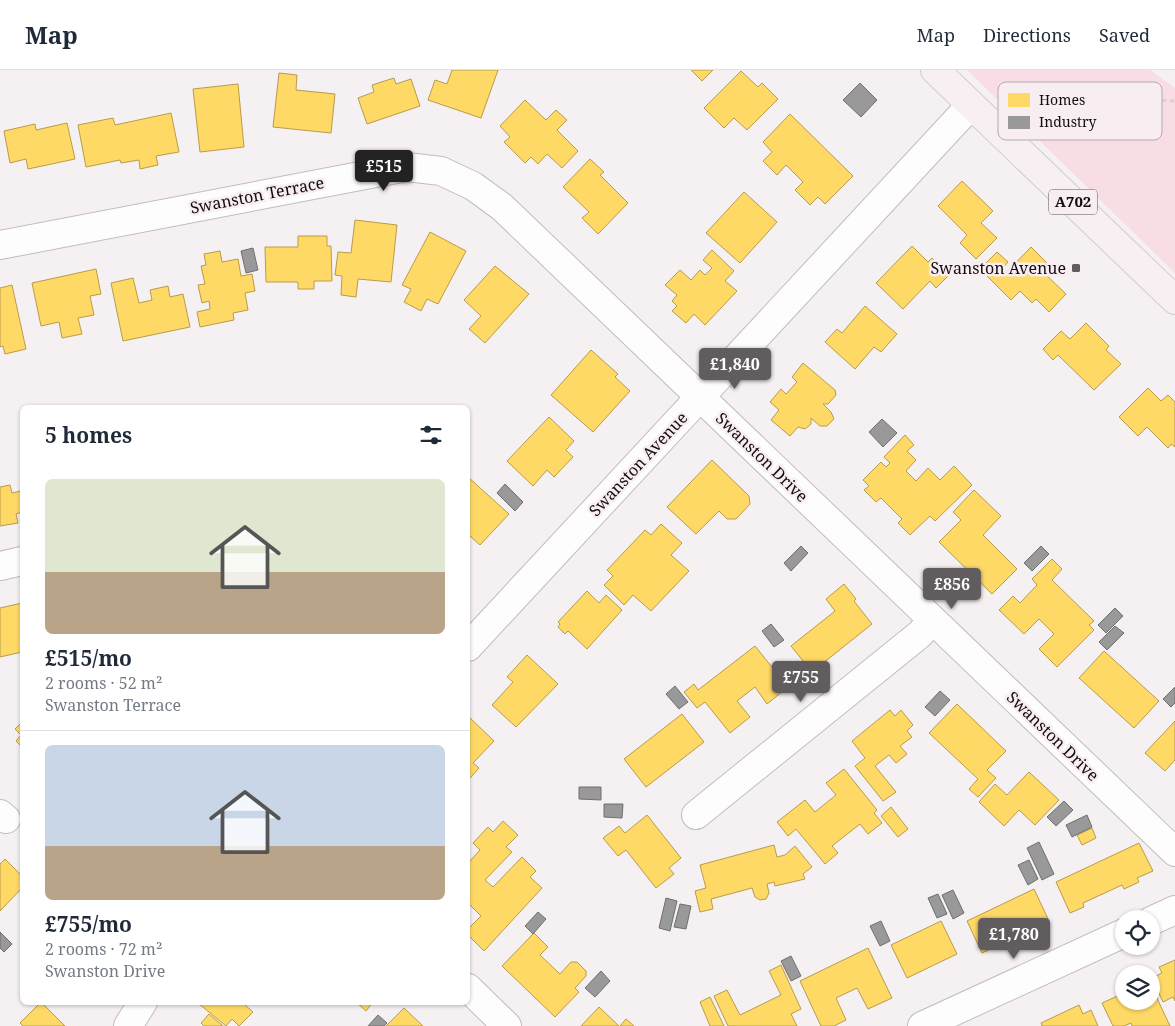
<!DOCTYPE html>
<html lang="en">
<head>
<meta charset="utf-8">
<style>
  :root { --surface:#fff; --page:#f2f2f3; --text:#1f2937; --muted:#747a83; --line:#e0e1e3; --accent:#615d5e }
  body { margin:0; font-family:"Noto Serif",serif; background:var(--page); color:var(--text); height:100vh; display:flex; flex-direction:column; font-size:19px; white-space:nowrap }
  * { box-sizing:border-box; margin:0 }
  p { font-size:16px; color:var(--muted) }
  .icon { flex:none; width:28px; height:28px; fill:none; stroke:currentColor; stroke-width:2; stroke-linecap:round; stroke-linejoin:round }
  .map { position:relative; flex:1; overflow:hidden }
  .sheet { position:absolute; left:20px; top:335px; width:450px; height:600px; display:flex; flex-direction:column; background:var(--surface); border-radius:8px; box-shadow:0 1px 4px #0004 }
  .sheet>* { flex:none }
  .buttons { position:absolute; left:1115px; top:840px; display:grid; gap:10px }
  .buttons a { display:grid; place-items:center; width:45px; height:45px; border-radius:50%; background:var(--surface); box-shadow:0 1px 4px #0004; font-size:25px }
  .price { position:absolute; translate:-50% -42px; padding:0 11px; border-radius:5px; background:var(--accent); color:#fff; font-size:16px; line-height:32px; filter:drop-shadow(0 1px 2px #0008) }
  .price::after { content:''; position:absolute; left:50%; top:30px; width:15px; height:11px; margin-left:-8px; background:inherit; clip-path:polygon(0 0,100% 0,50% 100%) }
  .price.on { background:#222; color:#fff }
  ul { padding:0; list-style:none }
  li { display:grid; align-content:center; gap:10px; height:265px; padding:0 25px }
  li+li { border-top:1px solid var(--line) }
  li span { display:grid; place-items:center; height:155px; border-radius:8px; color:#555 }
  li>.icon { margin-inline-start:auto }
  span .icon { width:90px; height:90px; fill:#fffc; stroke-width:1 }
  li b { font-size:21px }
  h2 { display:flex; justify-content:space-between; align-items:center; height:60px; padding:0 25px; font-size:21px }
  header { display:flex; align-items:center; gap:30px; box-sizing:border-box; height:70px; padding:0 25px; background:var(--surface); border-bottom:1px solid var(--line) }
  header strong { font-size:24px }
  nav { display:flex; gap:28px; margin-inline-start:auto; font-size:18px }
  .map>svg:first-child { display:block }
</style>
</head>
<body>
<header>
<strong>Map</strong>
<nav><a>Map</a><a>Directions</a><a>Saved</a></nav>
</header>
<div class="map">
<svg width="1175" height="956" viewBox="0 0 1175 956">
  <rect width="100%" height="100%" fill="#f5f0f1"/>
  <path fill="#f8dde4" d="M967,0h183l25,18v185z"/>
  <path fill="#ffd966" stroke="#b89c4c" d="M452,0h46l-17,48 -53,-18 7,-20 12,4z
    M691,0h22l-11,11z
    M741,1l17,16 4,-4 16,16 -31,31 -13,-12 -10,10 -20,-20z
    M279,3l18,2 -1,15 39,4 -4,39 -58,-6z
    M394,8l2,6 15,-5 9,27 -53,18 -9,-26 16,-6 -2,-7z
    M238,14l6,63 -44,5 -7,-63z
    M525,30l21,20 10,-10 11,10 -10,10 21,21 -16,17 -15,-14 -9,10 -7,-7 -6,6 -21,-21 6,-5 -10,-11z
    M171,43l8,39 -23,4 2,9 -18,4 -1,-9 -18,3 -1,-3 -34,7 -8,-42 35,-7 2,7z
    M790,44l63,62 -28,28 -7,-7 -8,8 -15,-15 8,-8 -17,-17 -9,10 -14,-14 9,-9 -9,-10z
    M67,53l8,36 -47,10 -2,-10 -16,4 -6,-32 31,-7 1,6z
    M590,89l14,13 -4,3 28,28 -30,31 -16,-16 7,-6 -26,-25z
    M962,111l31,30 -12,12 16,15 -21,21 -16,-16 7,-8 -29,-29z
    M744,122l33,30 -37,41 -34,-30z
    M355,150l42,5 -6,57 -33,-3 -2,18 -15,-2 1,-19 -7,-1 3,-23 13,1z
    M430,162l36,19 -28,53 -11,-5 -6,12 -17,-9 7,-13 -9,-4z
    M298,166h29v10h4l1,35h-18v8h-16v-7h-32l-1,-35h33z
    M912,176l16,16 4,-4 17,17 -13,13 -6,-7 -27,28 -27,-26z
    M1031,177l17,17 -7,6 25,24 -17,18 -13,-13 -4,4 -12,-12 -9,9 -31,-31 17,-17 11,10 -8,9 4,4z
    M712,180l22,21 -9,10 12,10 -32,34 -11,-11 -8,9 -14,-12 5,-5 -5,-5 5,-6 -12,-10 15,-15 11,10 9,-10 5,5 7,-7 -9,-8z
    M220,181l2,11 16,-3 3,17 11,-2 3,17 -10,2 3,17 -15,3 1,7 -34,7 -3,-15 13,-3 -1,-8 -7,2 -4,-18 7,-1 -4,-18 5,-1 -2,-11z
    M495,196l34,28 -44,49 -16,-14 12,-13 -17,-16z
    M96,199l5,25 -11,2 4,19 -16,3 4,16 -20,4 -3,-16 -18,4 -9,-43z
    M133,208l6,25 13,-3 -2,-10 18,-4 2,11 13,-3 7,33 -67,14 -12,-58z
    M12,215l14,64 -21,5 -2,-8 -3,1v-59z
    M865,236l32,28 -16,18 -7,-5 -19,22 -30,-27 12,-13 5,4z
    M1086,253l23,23 -3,4 15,14 -27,26 -36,-35 -5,5 -10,-11 18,-18 9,8z
    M591,280l27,24 -3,3 15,14 -37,41 -42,-37z
    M803,293l32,27 1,5 -8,9h-5l8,8 3,7 -7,7h-7l-9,-8v6l-6,5 -7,-2 -8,9 -19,-16 8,-10 -9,-8 11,-13 5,5 11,-12 -5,-5z
    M1148,318l13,13 7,-6 7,7v45l-4,-3 -3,4 -21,-21 -9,9 -19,-19z
    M549,347l25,24 -8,9 7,7 -19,20 -7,-7 -14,16 -26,-25z
    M905,365l9,10 -7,6 9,9 -10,11 10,10 12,-13 12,12 14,-14 18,19 -37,36 -5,-5 -20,19 -12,-12 4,-4 -21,-21 -5,4 -12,-12 5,-4 -6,-6 18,-18 5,5 4,-4 -6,-6z
    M712,390l37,36 1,8 -14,15h-9l-8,-8 -23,23 -29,-27z
    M468,407l41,37 -29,31 -10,-9 -2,3z
    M10,415l2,8 9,-2 1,21 -6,2 2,9 -18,3v-39z
    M974,420l27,26 -18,19 34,34 -25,25 -53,-52 22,-22 -8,-8z
    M661,454l21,19 -11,12 18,16 -38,40 -18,-16 -9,10 -20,-20 9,-9 -6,-6 38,-40 6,5z
    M1052,489l10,10 -10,11 42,41 -5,4 5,5 -37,37 -18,-18 15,-15 -15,-15 -15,15 -25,-24 14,-14 7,7 17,-18 -5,-6z
    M844,514l12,15 -2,2 18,23 -60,48 -21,-26 44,-35 -9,-12z
    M587,521l12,12 7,-8 16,15 -35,39 -19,-18 -3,3 -7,-7 2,-3 -2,-2z
    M22,533v49l-22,5v-49z
    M755,576l33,41 -21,17 -12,-17 -18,14 13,16 -20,16 -25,-31 -8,6 -13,-16 10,-8 4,6z
    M1104,581l55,50 -25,27 -55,-50z
    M527,585l31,29 -42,43 -24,-22 21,-23 -6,-5z
    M957,634l49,47 -19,19 9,8 -18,19 -9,-8 9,-10 -49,-46z
    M890,640l5,6 6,-6 12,15 -6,6 5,6 -12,9 7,8 -11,9 -7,-8 -14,11 21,26 -13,9 -28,-35 10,-8 -13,-17z
    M682,644l22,28 -58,45 -22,-28z
    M468,646l26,25 -21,22 6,5 -9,10 -2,-2z
    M1175,651v39l-10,11 -20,-18z
    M22,652v25l-6,-6 5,-6 -6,-6z
    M844,699l33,41 -3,3 8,10 -14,11 -8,-10 -28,22 6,7 -13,11 -29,-35 -8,7 -11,-14 28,-22 10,12 21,-17 -10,-12z
    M1029,702l30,28 -24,25 -16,-15 -15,16 -25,-24 16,-18 12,11z
    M891,737l17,22 -10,8 -17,-21z
    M647,745l34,43 -12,10 5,6 -18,14 -30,-38 -8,6 -15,-18 16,-12 6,7z
    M503,751l15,14 -12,12 6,5 -27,28 8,7 29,-30 14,14 -6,6 12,11 -58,63 -16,-16v-6l13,-13 -13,-13v-40l12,-13 -7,-7 15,-16 5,5z
    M1092,758l4,10 -14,7 -5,-10z
    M1139,773l14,28 -16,7 2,4 -15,7 -2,-4 -39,18 1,4 -14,6 -14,-31z
    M774,775l3,12 8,-2 10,-9 17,21 -9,7 2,5 -30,7 -1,-4 -7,2 2,9 -3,6 -6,1 -5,-3 -3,-9 -41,11 2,10 -13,3 -5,-21 11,-3 -6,-23z
    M5,789l17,17v12l-22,23v-47z
    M1034,819l15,32 -67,32 -15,-32z
    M941,851l16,33 -50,24 -16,-33z
    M534,863l14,14 -8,8 20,19 11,-12h6l9,9v5l-11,12 4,4 -24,25 -53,-51z
    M868,878l24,50 -24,11 -11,-21 -21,10 10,22 -12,6h-13l-21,-45z
    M1175,890v41l-2,-4 -10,5 -11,-24 10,-5 -3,-6z
    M781,895l20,44 -10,5 6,12h-69l-14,-30 13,-6 13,25 41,-20 -12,-24z
    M1124,923v8h27v-2l5,-3 14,30h-38l-1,-3 -7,3h-11l-11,-23z
    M710,927l14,29h-14l-10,-24z
    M41,932l24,24h-42l-3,-3z
    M248,932l-3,3 8,7 -14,14 -7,-7 -6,7 -28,-23z
    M356,932h17l-7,9z
    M1079,935l4,9 8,-4 7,16h-56l-1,-3z
    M599,937l20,19h-38z
    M404,938l19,18h-37z
    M209,944l14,12h-19l-3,-3z
    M626,949l8,7h-14z"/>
  <path fill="#999" stroke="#706f70" d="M860,13l17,17 -16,17 -18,-17z
    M253,178l5,22 -12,3 -5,-22z
    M882,349l15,14 -14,14 -14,-15z
    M505,414l18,18 -8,9 -18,-18z
    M801,476l7,7 -17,18 -7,-8z
    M1041,476l8,8 -17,17 -8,-8z
    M1115,538l8,8 -17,17 -8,-8z
    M771,554l13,16 -10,7 -12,-16z
    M1115,556l9,7 -17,17 -8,-8z
    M675,616l13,16 -9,7 -13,-15z
    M1175,617v16l-4,4 -8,-8z
    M940,621l10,9 -15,16 -10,-9z
    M579,717h22v13l-22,-1z
    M1064,731l9,9 -17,16 -9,-9z
    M604,734h19l-1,14 -18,-1z
    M1087,745l5,12 -20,10 -6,-12z
    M1039,772l15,32 -12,6 -15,-32z
    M1029,790l9,19 -10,6 -10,-20z
    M953,820l11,23 -11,6 -11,-24z
    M938,824l9,20 -10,4 -9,-20z
    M666,828l11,3 -7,30 -11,-3z
    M680,834l11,2 -5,23 -12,-2z
    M538,842l8,7 -13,15 -8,-8z
    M881,851l9,20 -10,5 -10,-20z
    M0,862l12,12 -8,8 -4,-4z
    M791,886l10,20 -10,5 -10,-20z
    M601,901l9,10 -15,16 -10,-9z
    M378,945l9,8 -3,3h-16z"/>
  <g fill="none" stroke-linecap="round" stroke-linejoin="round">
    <g stroke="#c1bdbe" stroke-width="30">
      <path id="street" d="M0,175l407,-78 34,4 32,15 29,21 673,645
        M0,496l22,-5
        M468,577l503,-542
        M0,744l6,5
        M696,745l224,-181 12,-14
        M1151,851l24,-11
        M468,918l39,38
        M128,956l15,-24
        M922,956l202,-93"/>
    </g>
    <g stroke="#d0cecf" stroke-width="30">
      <path id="primary" d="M935,0l240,230"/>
    </g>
    <path stroke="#d4d2d2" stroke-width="3" stroke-dasharray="4 4" stroke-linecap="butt" d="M1020,43l75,-16 80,4"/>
    <use href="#street" stroke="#fefdfd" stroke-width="28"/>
    <use href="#primary" stroke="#f7eff2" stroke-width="28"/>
  </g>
  <rect fill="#615d5e" stroke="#f8edf0" stroke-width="2" x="1071" y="193" width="10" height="10" rx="2.5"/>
  <g text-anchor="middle" stroke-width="5" stroke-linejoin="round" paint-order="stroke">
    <rect fill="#f8edf0" stroke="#575152" stroke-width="1" x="1049" y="119.5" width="48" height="25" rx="4"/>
    <g font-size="15" font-weight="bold" fill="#120e0f">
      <text x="1073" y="137">A702</text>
    </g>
    <g font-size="16" fill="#120e0f" stroke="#f8edf0">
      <text transform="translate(257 125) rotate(-11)" y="6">Swanston Terrace</text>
      <text transform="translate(762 387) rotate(44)" y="6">Swanston Drive</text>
      <text transform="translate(638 394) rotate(-47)" y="6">Swanston Avenue</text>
      <text transform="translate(1053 666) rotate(44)" y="6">Swanston Drive</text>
    </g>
    <g font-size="16" fill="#120e0f" stroke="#f8edf0" text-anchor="end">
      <text x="1066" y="204">Swanston Avenue</text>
    </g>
  </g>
  <rect x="998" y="12" width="164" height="58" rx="8" fill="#f8edf0" stroke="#b3aaac" stroke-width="1"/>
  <rect x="1008" y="23" width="22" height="14" fill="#ffd966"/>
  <rect x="1008" y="46" width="22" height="13" fill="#999"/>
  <g font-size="14" fill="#120e0f">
    <text x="1039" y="35">Homes</text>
    <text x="1039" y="57">Industry</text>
  </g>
</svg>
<div class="buttons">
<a><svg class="icon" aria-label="locate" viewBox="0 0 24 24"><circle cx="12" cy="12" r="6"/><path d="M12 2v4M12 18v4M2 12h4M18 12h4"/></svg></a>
<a><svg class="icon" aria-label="layers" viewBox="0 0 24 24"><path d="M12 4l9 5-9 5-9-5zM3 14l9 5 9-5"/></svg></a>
</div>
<b class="price on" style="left:384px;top:122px">£515</b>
<b class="price" style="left:735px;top:320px">£1,840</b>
<b class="price" style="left:952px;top:540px">£856</b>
<b class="price" style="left:801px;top:633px">£755</b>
<b class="price" style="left:1014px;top:890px">£1,780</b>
<section class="sheet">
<h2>5 homes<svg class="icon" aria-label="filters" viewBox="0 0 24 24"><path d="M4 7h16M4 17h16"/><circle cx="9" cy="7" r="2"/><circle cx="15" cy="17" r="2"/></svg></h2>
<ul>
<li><span style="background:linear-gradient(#dfe7d0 60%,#b9a48a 0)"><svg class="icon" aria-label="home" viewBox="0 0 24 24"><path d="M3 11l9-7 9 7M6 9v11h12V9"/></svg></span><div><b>£515/mo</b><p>2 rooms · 52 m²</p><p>Swanston Terrace</p></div></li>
<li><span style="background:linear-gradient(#c9d6e8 65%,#b9a48a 0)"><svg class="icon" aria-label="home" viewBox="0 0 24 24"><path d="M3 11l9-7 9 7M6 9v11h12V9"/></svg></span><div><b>£755/mo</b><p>2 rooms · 72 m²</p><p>Swanston Drive</p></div></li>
</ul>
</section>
</div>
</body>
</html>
